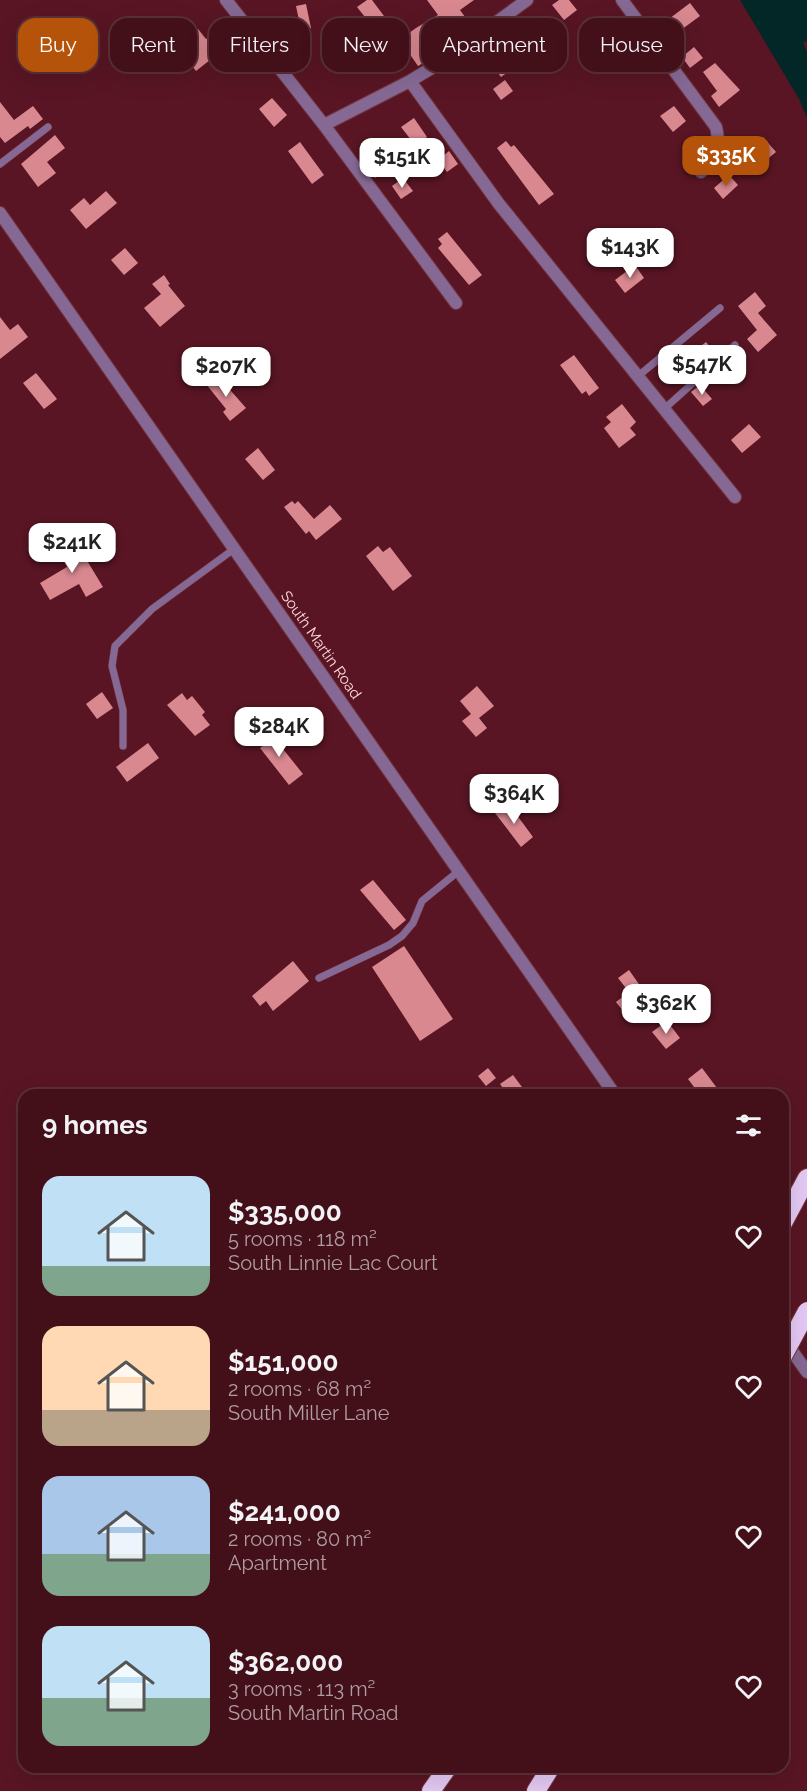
<!DOCTYPE html>
<html lang="en">
<head>
<meta charset="utf-8">
<style>
  :root { --surface:#43101a; --page:#4a1923; --text:#f1f3f6; --muted:#af9da2; --line:#5b3039; --accent:#b45309 }
  body { margin:0; font-family:Raleway,sans-serif; background:var(--page); color:var(--text); height:100vh; display:flex; flex-direction:column; font-size:22px; white-space:nowrap }
  * { box-sizing:border-box; margin:0 }
  p { font-size:20px; color:var(--muted) }
  .icon { flex:none; width:33px; height:33px; fill:none; stroke:currentColor; stroke-width:2; stroke-linecap:round; stroke-linejoin:round }
  .map { position:relative; flex:1; overflow:hidden }
  .panel { position:absolute; left:18px; top:1089px; width:771px; height:684px; display:flex; flex-direction:column; background:var(--surface); border-radius:18px; box-shadow:0 6px 24px #0002,0 0 0 2px var(--line) }
  .panel>* { flex:none }
  .guide { position:absolute; left:18px; top:18px; width:771px; height:54px; display:flex; gap:12px }
  .price { position:absolute; translate:-50% -51px; padding:0 14px; border-radius:12px; background:#fff; color:#222; font-size:20px; line-height:39px; filter:drop-shadow(0 2px 3px #0008) }
  .price::after { content:''; position:absolute; left:50%; top:36px; width:18px; height:14px; margin-left:-9px; background:inherit; clip-path:polygon(0 0,100% 0,50% 100%) }
  .price.selected { background:var(--accent); color:#fff }
  ul { padding:0; list-style:none }
  li { display:flex; align-items:center; gap:18px; height:150px; padding:0 24px }
  li span { display:grid; place-items:center; flex:none; width:168px; height:120px; border-radius:18px; color:#555 }
  li>.icon { margin-inline-start:auto }
  span .icon { width:72px; height:72px; fill:#fffc; stroke-width:1 }
  li b { font-size:26px }
  h2 { display:flex; justify-content:space-between; align-items:center; height:72px; padding:0 24px; font-size:26px }
  .tag { padding:0 21px; border-radius:18px; background:var(--surface); box-shadow:0 6px 24px #0002,0 0 0 2px var(--line); font-size:21px; line-height:54px }
  .tag.selected { background:var(--accent); color:#fff }
  .map>svg:first-child { display:block }
</style>
</head>
<body>
<div class="map">
<svg width="807" height="1791" viewBox="0 0 807 1791">
  <rect width="100%" height="100%" fill="#591523"/>
  <path fill="#032726" d="M740,0h67v41l-4,2 4,9v66l-8,-19z"/>
  <path fill="#d98890" d="M367,0h5l12,16 -12,10 -15,-19z
    M427,0h47l-14,10 8,11 -48,26 9,13 -11,6 -9,-13 -14,10 -10,-13 31,-22 22,-13z
    M559,0h10l8,10 -13,10 -12,-15z
    M690,3l10,13 -30,22 -9,-13z
    M306,4l5,24 -10,2 -5,-24z
    M198,29l8,10 7,-5 11,15 -28,22 -19,-25z
    M694,47l9,11 -13,10 -8,-11z
    M506,54l9,13 -14,10 -9,-12z
    M715,63l25,27 -21,17 -8,-11 6,-5 -14,-19z
    M505,80l8,11 -12,9 -8,-11z
    M272,98l15,17 -13,12 -15,-18z
    M0,102l14,18 19,-14 10,13 -13,10 -2,-3 -23,17 -5,-6z
    M674,106l12,15 -13,11 -13,-16z
    M414,118l13,19 -12,8 -14,-18z
    M55,135l10,13 -18,14 9,11 -18,14 -17,-23z
    M763,137l13,15 -12,10 -13,-15z
    M506,141l5,6 3,-2 40,49 -15,11 -42,-57z
    M300,142l24,33 -12,9 -24,-33z
    M373,148l15,20 -13,10 -15,-20z
    M449,151l9,13 -11,8 -9,-12z
    M729,175l9,10 -15,14 -9,-11z
    M403,178l10,13 -12,8 -9,-13z
    M106,191l11,12 -31,26 -16,-19 14,-12 6,7z
    M447,232l35,43 -13,10 -31,-37 4,-4 -4,-5z
    M125,248l13,15 -14,12 -13,-15z
    M635,265l9,13 -19,15 -10,-13z
    M164,275l6,9 -2,1 17,21 -25,21 -16,-19 17,-14 -9,-10z
    M755,292l11,14 -8,7 19,22 -19,17 -11,-13 10,-9 -19,-24z
    M0,317l10,13 8,-6 10,13 -28,22z
    M706,342l10,12 -9,9 -10,-14z
    M574,355l25,33 -10,8 -3,-5 -4,3 -22,-29z
    M36,373l21,26 -13,10 -21,-26z
    M217,375l29,33 -16,13 -7,-9 3,-3 -20,-25z
    M700,385l12,14 -9,7 -12,-14z
    M622,404l14,18 -6,6 6,7 -17,13 -15,-20 7,-6 -5,-5z
    M749,424l12,13 -19,16 -11,-13z
    M258,448l17,22 -12,10 -18,-21z
    M292,501l3,3 3,-3 16,18 16,-14 12,14 -26,21 -7,-9 -3,3 -22,-27z
    M74,539l29,48 -17,10 -7,-13 -29,16 -10,-17 27,-16 -10,-18z
    M378,546l5,6 7,-5 22,29 -19,15 -27,-35z
    M477,686l17,20 -15,12 8,10 -11,9 -14,-16 9,-7 -11,-13z
    M102,692l11,16 -16,11 -11,-15z
    M182,693l5,7 5,-4 13,16 -3,3 8,10 -15,11 -28,-31z
    M267,729l36,45 -14,11 -29,-37 3,-2 -7,-8z
    M148,743l11,15 -32,24 -11,-15z
    M508,803l25,34 -12,10 -26,-34z
    M373,880l33,40 -12,10 -34,-40z
    M404,946l49,73 -33,22 -48,-74z
    M293,961l16,20 -36,30 -7,-10 -6,5 -8,-10z
    M629,970l17,24 -10,8 8,10 -13,9 -15,-19 13,-10 -11,-14z
    M667,1021l13,17 -14,11 -14,-17z
    M488,1068l8,10 -10,8 -8,-10z
    M702,1068l15,20 -9,7h-8l-12,-16z
    M513,1075l12,16 -6,4h-11l-8,-11z"/>
  <g fill="none" stroke-linecap="round" stroke-linejoin="round">
    <g stroke="#743541" stroke-width="8">
      <path id="service" d="M0,164l48,-37
        M637,377l83,-69
        M663,410l72,-65
        M123,746v-36l-11,-44 3,-20 37,-37 82,-60
        M319,978l70,-33 13,-9 11,-13 9,-22 38,-31"/>
    </g>
    <g stroke="#743541" stroke-width="14">
      <path id="minor" d="M226,0l98,125 132,178
        M622,0l94,127c5,18 -2,32 -15,45
        M410,81l89,123 236,293
        M324,125l86,-44 30,-18 87,-63"/>
    </g>
    <g stroke="#743541" stroke-width="14">
      <path id="tertiary" d="M0,213l615,882
        M785,1341l22,31"/>
    </g>
    <g stroke="#743541" stroke-width="20">
      <path id="motorway" d="M783,1223l24,-45
        M431,1791l17,-24
        M536,1791l15,-24"/>
    </g>
    <use href="#service" stroke="#856994" stroke-width="7"/>
    <use href="#minor" stroke="#856994" stroke-width="12"/>
    <use href="#tertiary" stroke="#856994" stroke-width="12"/>
    <use href="#motorway" stroke="#e3c8f3" stroke-width="18"/>
    <g stroke="#743541" stroke-width="20" stroke-linecap="butt">
      <path id="motorway-bridge" d="M783,1356l24,-45"/>
    </g>
    <use href="#motorway-bridge" stroke="#e3c8f3" stroke-width="18"/>
  </g>
  <g text-anchor="middle" stroke-width="6" stroke-linejoin="round" paint-order="stroke">
    <g font-size="15" fill="#ffdbde" stroke="#591523">
      <text transform="translate(321 645) rotate(55)" y="5">South Martin Road</text>
    </g>
  </g>
</svg>
<b class="price selected" style="left:726px;top:187px">$335K</b>
<b class="price" style="left:402px;top:189px">$151K</b>
<b class="price" style="left:630px;top:279px">$143K</b>
<b class="price" style="left:702px;top:396px">$547K</b>
<b class="price" style="left:226px;top:398px">$207K</b>
<b class="price" style="left:72px;top:574px">$241K</b>
<b class="price" style="left:279px;top:758px">$284K</b>
<b class="price" style="left:514px;top:825px">$364K</b>
<b class="price" style="left:666px;top:1035px">$362K</b>
<div class="guide">
<a class="tag selected">Buy</a>
<a class="tag">Rent</a>
<a class="tag">Filters</a>
<a class="tag">New</a>
<a class="tag">Apartment</a>
<a class="tag">House</a>
</div>
<section class="panel">
<h2>9 homes<svg class="icon" aria-label="filters" viewBox="0 0 24 24"><path d="M4 7h16M4 17h16"/><circle cx="9" cy="7" r="2"/><circle cx="15" cy="17" r="2"/></svg></h2>
<ul>
<li><span style="background:linear-gradient(#bfe0f5 75%,#7fa58c 0)"><svg class="icon" aria-label="home" viewBox="0 0 24 24"><path d="M3 11l9-7 9 7M6 9v11h12V9"/></svg></span><div><b>$335,000</b><p>5 rooms · 118 m²</p><p>South Linnie Lac Court</p></div><svg class="icon" aria-label="heart" viewBox="0 0 24 24"><path d="M12 20l-8-8c-3-5 5-10 8-4 3-6 11-1 8 4z"/></svg></li>
<li><span style="background:linear-gradient(#ffd9b3 70%,#b9a48a 0)"><svg class="icon" aria-label="home" viewBox="0 0 24 24"><path d="M3 11l9-7 9 7M6 9v11h12V9"/></svg></span><div><b>$151,000</b><p>2 rooms · 68 m²</p><p>South Miller Lane</p></div><svg class="icon" aria-label="heart" viewBox="0 0 24 24"><path d="M12 20l-8-8c-3-5 5-10 8-4 3-6 11-1 8 4z"/></svg></li>
<li><span style="background:linear-gradient(#a9c7e8 65%,#7fa58c 0)"><svg class="icon" aria-label="home" viewBox="0 0 24 24"><path d="M3 11l9-7 9 7M6 9v11h12V9"/></svg></span><div><b>$241,000</b><p>2 rooms · 80 m²</p><p>Apartment</p></div><svg class="icon" aria-label="heart" viewBox="0 0 24 24"><path d="M12 20l-8-8c-3-5 5-10 8-4 3-6 11-1 8 4z"/></svg></li>
<li><span style="background:linear-gradient(#bfe0f5 60%,#7fa58c 0)"><svg class="icon" aria-label="home" viewBox="0 0 24 24"><path d="M3 11l9-7 9 7M6 9v11h12V9"/></svg></span><div><b>$362,000</b><p>3 rooms · 113 m²</p><p>South Martin Road</p></div><svg class="icon" aria-label="heart" viewBox="0 0 24 24"><path d="M12 20l-8-8c-3-5 5-10 8-4 3-6 11-1 8 4z"/></svg></li>
</ul>
</section>
</div>
</body>
</html>
